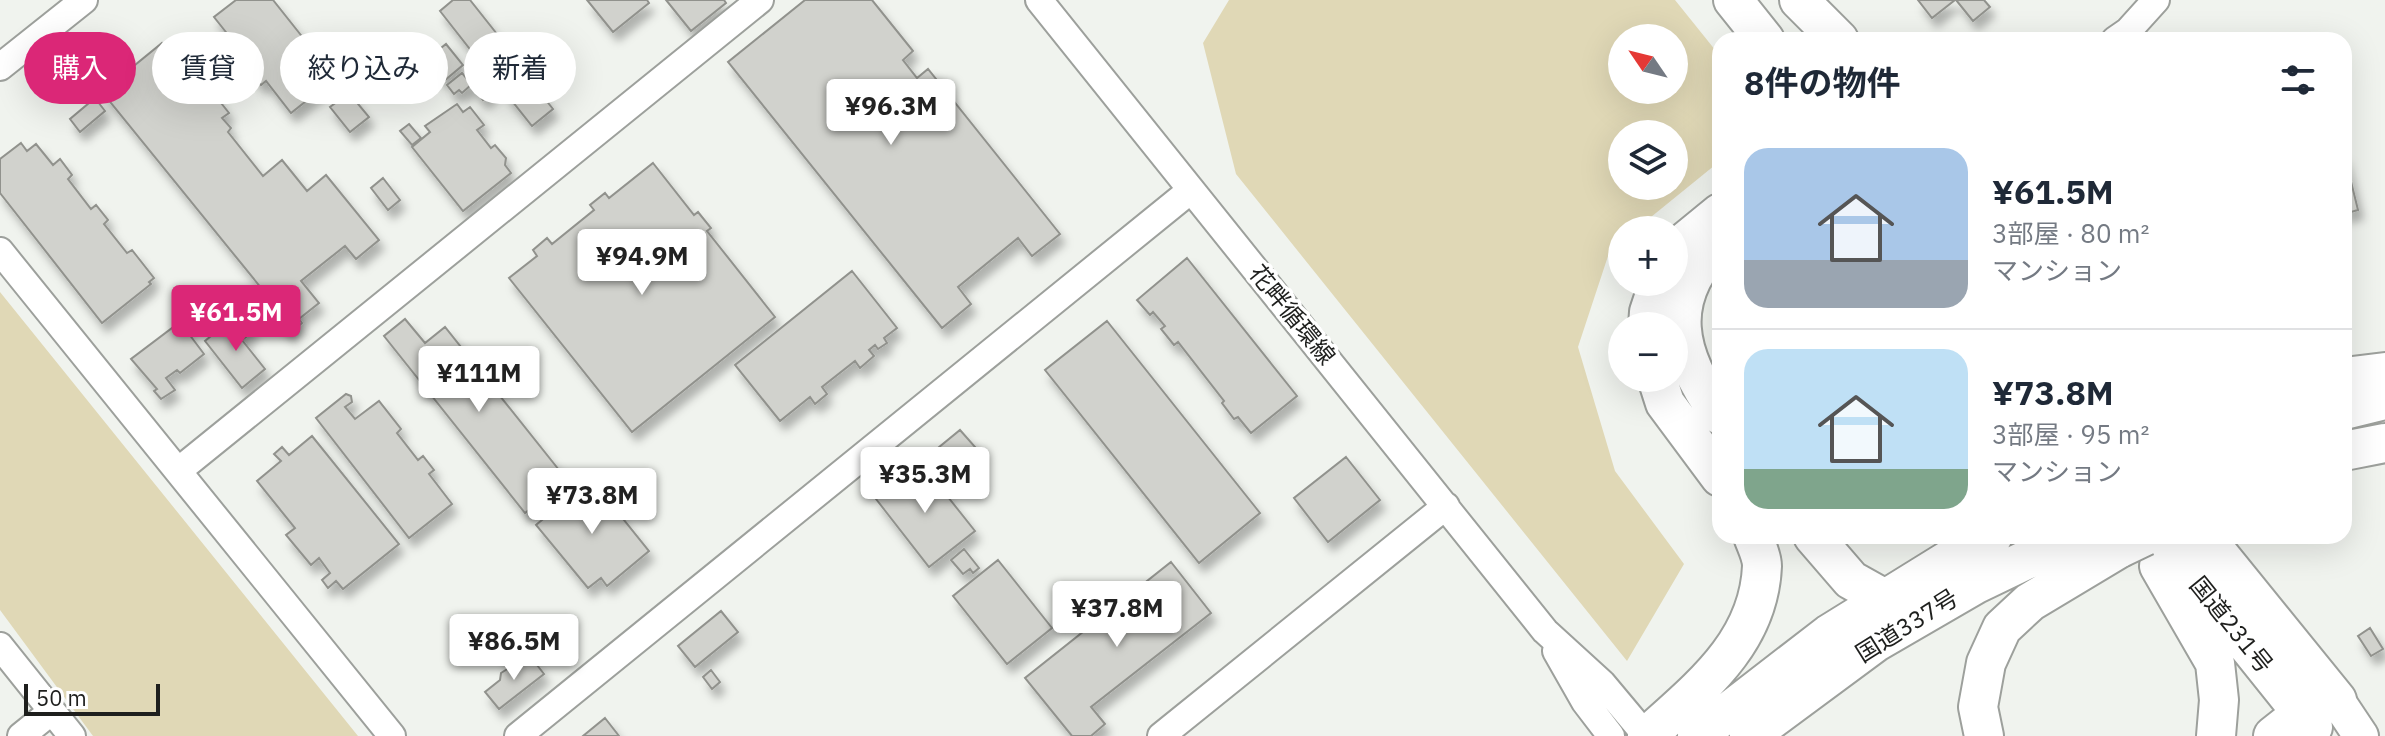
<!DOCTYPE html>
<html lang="ja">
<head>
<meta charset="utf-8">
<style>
  :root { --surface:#fff; --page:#f2f2f3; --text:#1f2937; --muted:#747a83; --line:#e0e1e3; --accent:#db2777 }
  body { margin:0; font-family:"IBM Plex Sans","Noto Sans JP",sans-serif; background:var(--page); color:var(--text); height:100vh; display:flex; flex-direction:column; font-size:30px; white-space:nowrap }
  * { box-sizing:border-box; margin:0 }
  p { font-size:26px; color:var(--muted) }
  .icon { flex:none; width:44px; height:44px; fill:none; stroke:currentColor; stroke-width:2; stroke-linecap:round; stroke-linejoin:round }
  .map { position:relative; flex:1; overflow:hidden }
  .drawer { position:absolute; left:1712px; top:32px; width:640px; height:512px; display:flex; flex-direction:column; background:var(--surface); border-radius:24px; box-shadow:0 8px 32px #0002 }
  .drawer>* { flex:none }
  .guide { position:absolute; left:24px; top:32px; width:760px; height:72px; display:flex; gap:16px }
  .needle { width:52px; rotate:305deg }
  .tools { position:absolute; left:1608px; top:24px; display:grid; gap:16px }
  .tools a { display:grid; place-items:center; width:80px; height:80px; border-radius:50%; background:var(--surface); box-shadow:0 8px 32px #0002; font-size:40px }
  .scale { position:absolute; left:24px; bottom:20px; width:136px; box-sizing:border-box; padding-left:8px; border:4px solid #1e1f1d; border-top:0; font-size:22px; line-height:28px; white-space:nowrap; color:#1e1f1d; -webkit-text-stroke:6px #fff; paint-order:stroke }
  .price { position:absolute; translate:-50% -68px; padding:0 18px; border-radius:8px; background:#fff; color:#222; font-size:26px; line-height:52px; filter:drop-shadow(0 2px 4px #0008) }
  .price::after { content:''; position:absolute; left:50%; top:48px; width:24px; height:18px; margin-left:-12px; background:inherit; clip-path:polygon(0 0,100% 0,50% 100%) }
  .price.current { background:var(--accent); color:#fff }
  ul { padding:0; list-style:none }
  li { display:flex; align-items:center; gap:24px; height:200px; padding:0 32px }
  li+li { border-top:2px solid var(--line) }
  li span { display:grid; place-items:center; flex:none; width:224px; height:160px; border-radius:24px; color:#555 }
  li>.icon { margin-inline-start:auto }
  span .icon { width:96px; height:96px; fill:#fffc; stroke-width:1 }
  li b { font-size:34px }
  h2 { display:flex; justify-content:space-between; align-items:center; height:96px; padding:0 32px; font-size:34px }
  .tag { padding:0 28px; border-radius:36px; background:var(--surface); box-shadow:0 8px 32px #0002; font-size:28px; line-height:72px }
  .tag.current { background:var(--accent); color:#fff }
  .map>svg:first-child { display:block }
</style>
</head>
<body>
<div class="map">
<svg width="2385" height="736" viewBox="0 0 2385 736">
  <defs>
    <filter id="shadow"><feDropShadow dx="5" dy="9" stdDeviation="4" flood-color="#0004"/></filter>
  </defs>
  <rect width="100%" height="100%" fill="#f0f3ee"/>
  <path fill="#e0d8b6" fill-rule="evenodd" d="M1229,0h446l45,56v105l-85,69h-13v10l-12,10 -32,97 37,124 69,93 -57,97 -391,-487 -33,-131zM1622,38h52v52h-52zM1622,134h52v52h-52z
    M0,292l358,444h-265l-93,-126z"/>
  <path fill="#d1d2cd" stroke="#91928d" stroke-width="2" filter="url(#shadow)" d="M236,0h37l62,78 -44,35 -25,-32 -5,4 -17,-22 4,-3 -34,-43z
    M453,0h17l27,34 -24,19 -33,-42z
    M587,0h60l2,3 -36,29z
    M666,0h58l2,3 -35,28z
    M805,0h67l41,51 -10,9 14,18 11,-9 132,165 -28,22 -14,-18 -60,49 13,17 -29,24 -214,-266z
    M1918,0h37l-23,18z
    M1956,0h28l6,7 -17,14z
    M498,40l55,69 -21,17 -55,-69z
    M162,43l18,21 6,-5 43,54 -7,5 9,10 -3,4 35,44 19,-16 25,31 19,-16 53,65 -23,19 -11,-13 -44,35 18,22 -20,16 3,4 -13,11 -20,-24 6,-5 -173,-213z
    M446,44l17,21 -19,16 -18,-21z
    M478,71l16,20 -11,9 -12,-15 -9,8 -3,-3 -5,4 -7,-9 15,-12 5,6z
    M349,93l20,24 -19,15 -20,-25z
    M95,98l10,13 -25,21 -10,-13z
    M457,104l6,8 7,-5 14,18 -7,5 14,18 4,-3 11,13 -1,7 6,8 -48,38 -51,-64 18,-15 -5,-6z
    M409,124l12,14 -9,7 -12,-14z
    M21,143l6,8 9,-7 17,21 7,-6 12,16 -4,4 23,30 5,-4 12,15 -4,4 23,29 5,-3 22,28 -5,4 2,2 -49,39 -102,-130v-34z
    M2344,153l14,57 -14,4z
    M653,163l41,52 4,-3 13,16 -4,3 68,86 -143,115 -123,-154 28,-22 -4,-6 14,-12 5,6 42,-34 -4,-5 15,-12 4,5z
    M383,178l17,22 -12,10 -17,-22z
    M1187,258l110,138 -46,37 -13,-16 -4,2 -12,-16 2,-2 -46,-59 -4,3 -13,-16 4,-3 -12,-14 -3,3 -13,-15z
    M852,271l45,57 -13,10 3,5 -9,6 -3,-4 -6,5 5,6 -14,12 -5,-7 -33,26 5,7 -12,10 -5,-7 -30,24 -45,-56z
    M405,319l20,24 20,-16 122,153 -42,33 -141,-177z
    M245,321l8,11 -11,8 23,29 -23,19 -37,-47 23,-19 6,8z
    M1107,321l153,192 -61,50 -154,-193z
    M180,322l24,32 -24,19 -3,-3 -11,8 9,12 -14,9 -7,-8 3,-2 -26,-30z
    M346,394l5,2 1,6 -7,5 10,12 24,-18 22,28 -4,4 21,27 5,-4 11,14 -5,4 23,30 -43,34 -93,-120z
    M960,430l16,18 -24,19 -14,-19z
    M312,436l87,108 -56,45 -7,-8 -8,7 -6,-8 8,-7 -11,-15 -8,7 -25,-30 9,-7 -38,-47 24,-20 -7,-7 8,-7 7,8z
    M1346,457l34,43 -52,42 -34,-44z
    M921,463l54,68 -46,36 -53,-68z
    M591,479l58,72 -42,35 -6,-8 -13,10 -52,-63z
    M964,549l15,19 -6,5 -3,-4 -7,5 -12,-14z
    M998,560l54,68 -45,36 -54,-68z
    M1171,562l40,51 -120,94 14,17 -14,12h-19l-47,-58z
    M721,611l17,21 -43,35 -17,-21z
    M2370,628l13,21 -12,7 -13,-20z
    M530,656l14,18 -45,35 -14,-17 15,-12 1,-7 8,-5h6z
    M711,670l9,12 -8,7 -9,-12z
    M605,718l14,18h-36z"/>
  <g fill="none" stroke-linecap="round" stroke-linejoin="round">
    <g stroke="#9da09c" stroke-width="30">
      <path id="minor" d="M1039,0l506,631 57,52 36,43
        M2115,40l13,-9 28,-31
        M0,67l84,-67
        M0,251l392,485
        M178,471l582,-471
        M0,646l72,90
        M1556,651l29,51 26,34
        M21,736l31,-25
        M518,736l673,-546
        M1161,736l285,-230"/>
    </g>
    <g stroke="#9da09c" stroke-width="38">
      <path id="major" d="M2337,700l24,36"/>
    </g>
    <g stroke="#9da09c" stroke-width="42">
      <path id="highway" d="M1733,0l32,40
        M1799,0l40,40
        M1720,242c-58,57 -44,113 0,173
        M1674,256l13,-16 33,-27
        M1648,326l1,-14 10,-30
        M2344,377l41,-5
        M1657,378l8,25 55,74
        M2344,410l41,-10
        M2344,451l41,-8
        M1813,536l38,44 34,19
        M2160,536l153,191
        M2204,536l133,164
        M2159,566l56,97 4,37 -3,36
        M1647,736c53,-48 112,-93 115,-170 0,-10 -6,-21 -9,-30
        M1697,736l132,-102 147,-91 17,-7
        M1749,736l127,-94 100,-58 100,-48
        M1984,736l-6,-29 8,-44 16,-35 28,-26 90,-54
        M2273,736l29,-23 25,-9"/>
    </g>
    <use href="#minor" stroke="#fff" stroke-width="26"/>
    <use href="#major" stroke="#fff" stroke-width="34"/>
    <use href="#highway" stroke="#fff" stroke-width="38"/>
    <g stroke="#9da09c" stroke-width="42" stroke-linecap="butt">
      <path id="highway-bridge" d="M2120,548l25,-12"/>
    </g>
    <use href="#highway-bridge" stroke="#fff" stroke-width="38"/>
  </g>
  <g text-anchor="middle" stroke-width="7" stroke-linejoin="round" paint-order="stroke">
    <g font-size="24" fill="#1e1f1d" stroke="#fff">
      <text transform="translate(1292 315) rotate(51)" y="8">花畔循環線</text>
      <text transform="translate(2231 625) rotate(51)" y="8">国道231号</text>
      <text transform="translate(1907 626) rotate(-32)" y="8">国道337号</text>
    </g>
  </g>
</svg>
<div class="tools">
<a><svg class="needle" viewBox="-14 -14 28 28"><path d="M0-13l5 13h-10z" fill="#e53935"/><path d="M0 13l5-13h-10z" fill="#747a83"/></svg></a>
<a><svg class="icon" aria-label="layers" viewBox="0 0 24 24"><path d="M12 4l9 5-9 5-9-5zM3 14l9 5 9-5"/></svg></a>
<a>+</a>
<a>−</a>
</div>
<div class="scale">50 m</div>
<b class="price" style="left:891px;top:147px">¥96.3M</b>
<b class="price" style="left:642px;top:297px">¥94.9M</b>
<b class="price current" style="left:236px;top:353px">¥61.5M</b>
<b class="price" style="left:479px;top:414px">¥111M</b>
<b class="price" style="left:925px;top:515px">¥35.3M</b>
<b class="price" style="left:592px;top:536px">¥73.8M</b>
<b class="price" style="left:1117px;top:649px">¥37.8M</b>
<b class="price" style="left:514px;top:682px">¥86.5M</b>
<div class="guide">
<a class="tag current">購入</a>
<a class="tag">賃貸</a>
<a class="tag">絞り込み</a>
<a class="tag">新着</a>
</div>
<section class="drawer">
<h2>8件の物件<svg class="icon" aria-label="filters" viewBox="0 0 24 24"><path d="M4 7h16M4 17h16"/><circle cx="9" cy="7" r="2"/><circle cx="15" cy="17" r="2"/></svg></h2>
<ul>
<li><span style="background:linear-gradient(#a9c7e8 70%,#9aa5b1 0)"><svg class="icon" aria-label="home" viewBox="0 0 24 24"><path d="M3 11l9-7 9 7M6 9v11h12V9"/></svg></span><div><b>¥61.5M</b><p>3部屋 · 80 m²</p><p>マンション</p></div></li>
<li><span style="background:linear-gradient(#bfe0f5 75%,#7fa58c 0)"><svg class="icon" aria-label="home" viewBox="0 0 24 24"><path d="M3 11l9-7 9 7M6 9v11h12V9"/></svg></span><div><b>¥73.8M</b><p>3部屋 · 95 m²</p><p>マンション</p></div></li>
</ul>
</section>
</div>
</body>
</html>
